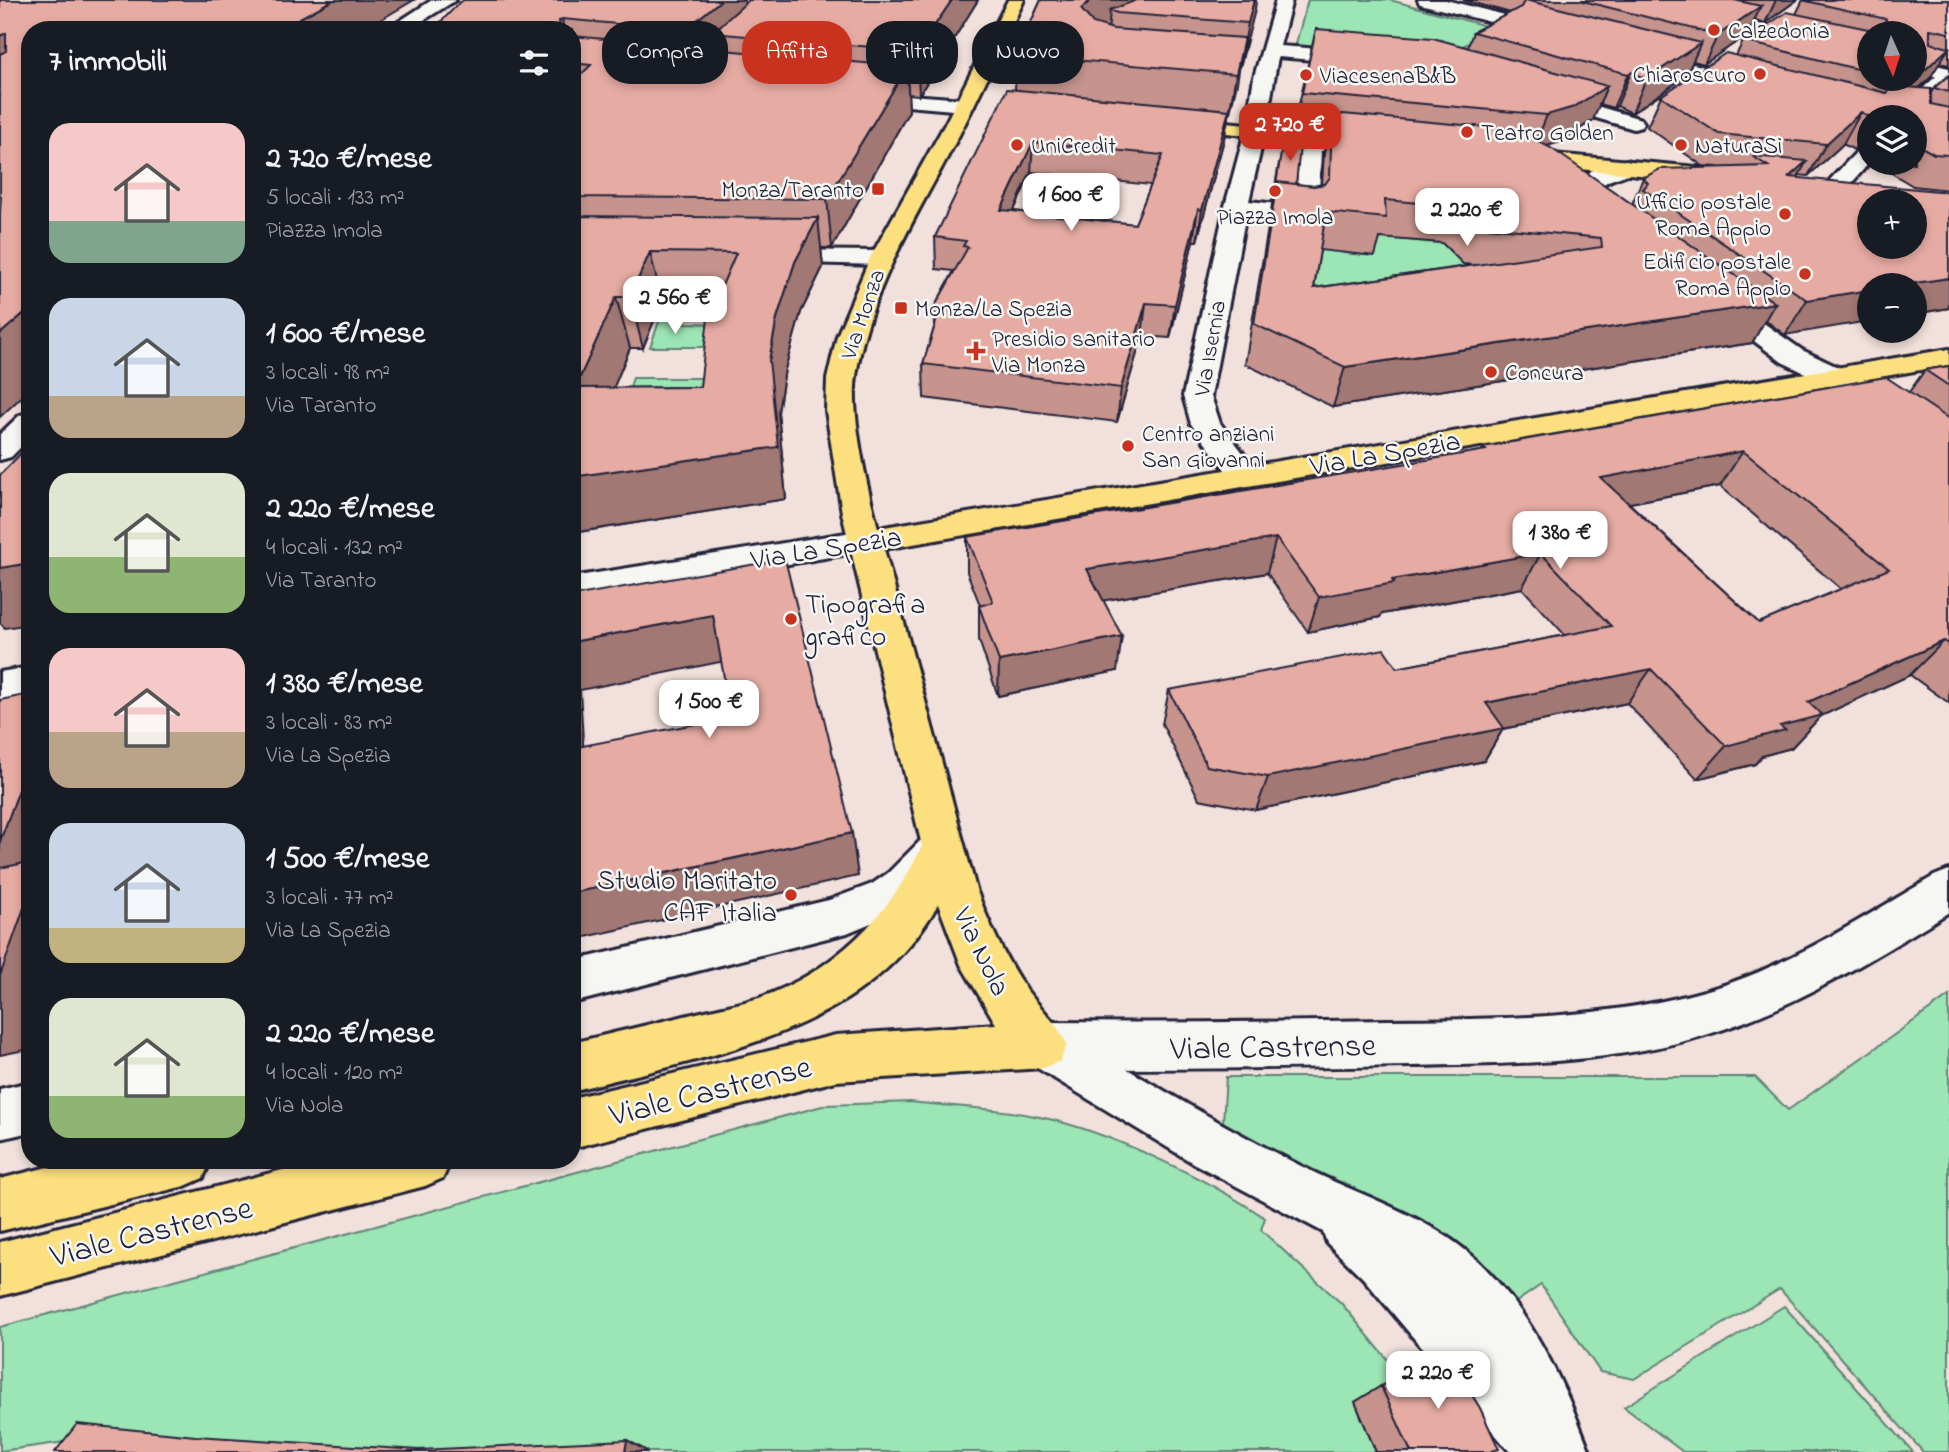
<!DOCTYPE html>
<html lang="it">
<head>
<meta charset="utf-8">
<style>
  :root { --surface:#171b24; --page:#242831; --text:#f1f3f6; --muted:#9ea1a6; --accent:#c8321e }
  body { margin:0; font-family:"Indie Flower",sans-serif; background:var(--page); color:var(--text); height:100vh; display:flex; flex-direction:column; font-size:26px; white-space:nowrap }
  * { box-sizing:border-box; margin:0 }
  p { font-size:23px; color:var(--muted) }
  .icon { flex:none; width:38px; height:38px; fill:none; stroke:currentColor; stroke-width:2; stroke-linecap:round; stroke-linejoin:round }
  .map { position:relative; flex:1; overflow:hidden }
  .details { position:absolute; left:21px; top:21px; width:560px; height:1148px; display:flex; flex-direction:column; background:var(--surface); border-radius:28px; box-shadow:0 4px 10px #0003 }
  .details>* { flex:none }
  .hud { position:absolute; left:602px; top:21px; width:665px; height:63px; display:flex; gap:14px }
  .needle { width:46px; rotate:177deg }
  .buttons { position:absolute; left:1857px; top:21px; display:grid; gap:14px }
  .buttons a { display:grid; place-items:center; width:70px; height:70px; border-radius:50%; background:var(--surface); box-shadow:0 4px 10px #0003; font-size:35px }
  .price { position:absolute; translate:-50% -60px; padding:0 16px; border-radius:14px; background:#fff; color:#222; font-size:23px; line-height:46px; filter:drop-shadow(0 2px 4px #0008) }
  .price::after { content:''; position:absolute; left:50%; top:42px; width:21px; height:16px; margin-left:-10px; background:inherit; clip-path:polygon(0 0,100% 0,50% 100%) }
  .price.current { background:var(--accent); color:#fff }
  ul { padding:0; list-style:none }
  li { display:flex; align-items:center; gap:21px; height:175px; padding:0 28px }
  li span { display:grid; place-items:center; flex:none; width:196px; height:140px; border-radius:21px; color:#555 }
  li>.icon { margin-inline-start:auto }
  span .icon { width:84px; height:84px; fill:#fffc; stroke-width:1 }
  li b { font-size:30px }
  h2 { display:flex; justify-content:space-between; align-items:center; height:84px; padding:0 28px; font-size:30px }
  .chip { padding:0 24px; border-radius:28px; background:var(--surface); box-shadow:0 4px 10px #0003; font-size:24px; line-height:63px }
  .chip.current { background:var(--accent); color:#fff }
  .map>svg:first-child { display:block }
</style>
</head>
<body>
<div class="map">
<svg width="1949" height="1452" viewBox="0 0 1949 1452">
  <rect width="100%" height="100%" fill="#f1e0db"/>
  <filter id="ink" filterUnits="userSpaceOnUse"><feTurbulence type="fractalNoise" baseFrequency=".0143" numOctaves="2"/><feDisplacementMap in="SourceGraphic" scale="14" xChannelSelector="R" yChannelSelector="G"/><feConvolveMatrix kernelMatrix="1 2 1 2 8 2 1 2 1" color-interpolation-filters="sRGB"/></filter>
  <g filter="url(#ink)">
    <path fill="#9ce5b4" stroke="#5f8478" stroke-width="2" d="M1308,0h82l100,27 -14,12 -37,20 -144,-12z
      M1374,237l68,6 57,55 -200,61 19,-120 26,14 31,3z
      M670,291h26l-11,32 35,1 -7,23h-63z
      M633,378h72l-9,32h-74z
      M1949,996v456h-26l-143,-163 -146,90 -34,-7 -59,-87 -51,35 -267,-198 3,-45h529l33,33z
      M911,1102c43,5 87,6 129,15 68,14 168,62 225,101l-4,12 81,74 59,72 -46,26 21,50h-1061l-200,-17 -115,16v-124l826,-222z
      M1784,1306l129,146h-230l-59,-45z"/>
    <g fill="none" stroke-linecap="round" stroke-linejoin="round">
      <g stroke="#22223b" stroke-width="6">
        <path id="minor" d="M432,0h24l-48,30h-22z
          M1276,0h16l-12,46 81,6 9,6 -9,6 -83,-7 -13,74 -16,70 46,5 5,-57c10,-13 31,-18 46,-14l3,4 -3,4 -25,8 -3,63 -4,5 -8,2 -60,-7 -35,182 9,27 41,53 -4,7 -11,3 -11,-3 -44,-59 -8,-28 42,-190 20,-75 9,-54z
          M1418,0h28l109,28 3,4 -9,5 -129,-33z
          M1638,50l118,30 3,4 -10,6 -117,-31 -3,-4 3,-4z
          M1949,69v16l-36,32h-22l51,-46z
          M1545,91l96,28 3,4 -3,4 -7,2 -96,-28 -3,-4 3,-4z
          M1869,144v19l-26,30h-16l-3,-5 3,-5 35,-37z
          M1626,160l8,2 3,5c-8,11 -26,9 -35,19l8,13 20,17 -4,5c-23,6 -37,-19 -47,-36l12,-14z
          M768,250l114,1 9,2 3,5 -3,5 -9,2 -123,-3 -3,-5 3,-5z
          M1715,292l9,3 78,55 44,21 103,71v23l-11,-3 -112,-79 -44,-21 -76,-57 -4,-5 4,-5z
          M30,412v26l-19,19 -11,3v-26l20,-19z
          M935,836l15,5 6,13 -6,13 -32,32 -16,11 -55,23 -275,70v-42l257,-61 43,-16 16,-11 32,-32z
          M1949,870v42c-76,47 -153,95 -240,122 -95,30 -199,30 -298,32 -108,2 -215,3 -323,3l-45,-1 -17,-7 -7,-16 7,-16 17,-7c115,1 229,0 344,-2 107,-1 217,0 321,-30 80,-23 154,-72 226,-114z
          M30,1082v50l-30,7v-50z"/>
      </g>
      <g stroke="#22223b" stroke-width="6">
        <path id="secondary" d="M1628,0h29l212,50v10l-239,-56z
          M1914,60l35,8v12l-35,-9z
          M858,91l106,8 7,2 3,4 -3,4 -7,2 -113,-10 -3,-4 3,-4z
          M865,530l12,3 4,8 -4,8 -305,52v-24z
          M30,667v28l-30,5v-28z
          M1043,1022l17,7c79,47 158,95 241,137 58,30 128,49 177,95 54,52 86,122 112,191h-80l-147,-174 -36,-35 -4,-11 -130,-69 -167,-102 -7,-16 7,-16z"/>
      </g>
      <g stroke="#22223b" stroke-width="6">
        <path id="primary" d="M1008,0h16c-22,46 -43,93 -67,139 -39,75 -89,152 -101,237 -6,37 12,115 22,152l1071,-179v16l-1065,184 92,340c14,37 29,71 52,103 14,18 30,32 39,53l-7,16 -17,7 -207,13 -264,67v-50l264,-63 160,-11 -35,-59 -23,-61c-74,132 -233,152 -366,187v-48c42,-10 83,-20 125,-30 20,-5 42,-9 62,-15 73,-25 132,-83 163,-152l-80,-333 -16,-102 1,-32 10,-43 33,-78 75,-134z
          M1175,117l205,20 7,2 3,4 -3,4 -7,2 -212,-22 -3,-4 3,-4z
          M1520,151l188,17 8,2 3,5 -3,5 -8,2 -196,-20 -3,-5 3,-5z
          M76,1160h135l-8,18 -18,8 -185,45v-52z
          M322,1160h129l-8,18 -18,8 -425,110v-54z"/>
      </g>
      <use href="#minor" fill="#f6f6f2" fill-rule="evenodd"/>
      <use href="#secondary" fill="#f6f6f2" fill-rule="evenodd"/>
      <use href="#primary" fill="#fce080" fill-rule="evenodd"/>
    </g>
    <path fill="#c6948d" stroke="#22223b" stroke-width="2" fill-rule="evenodd" d="M749,0h229l-59,95 -11,-1 1,17 -77,137h-11l2,19 -22,45 -16,57 -7,43 8,87 -214,34v-503h-139l312,-26zM662,301l53,1 -15,85 -87,1 17,-40h13z
      M1041,0h215l-16,67h-1l-15,72 -27,102h-4l-23,97 -28,-2 -25,86 -193,-24 -1,-34 12,-39 -1,-17 20,-37 -18,-2 -1,-32 80,-147 1,-35zM1031,172l120,13 -16,39 -121,-13z
      M1463,0h334l-32,23 -10,-3 -7,14 -44,30 -11,-3 -7,15 -54,37 -15,-7 -4,2 -14,-4 -6,16 -33,22 -13,4 85,58 11,-26 75,-11 -15,-1 -56,-39 14,-31 75,-40 7,-15 53,-27 7,-14h146v65l-10,-2 -9,15 -10,10 11,5 3,-5 15,-13v115l-36,-4 -38,-23h39v-46h-45v25l-8,1 -7,7 -11,-6 -35,32 -9,-1 -1,3 151,130 -35,6v-29l-129,50 -20,-15 -13,23 -419,64 -88,-43 34,-201 9,-12 8,33 18,2 8,-2 2,-31 5,-22 -35,-4 22,-98 152,18 5,-15 38,-19zM1869,33l45,46h-45zM1380,238l62,5 21,21 11,1 -160,23 6,-38 55,6z
      M1949,366v337l-39,-28 -89,41 -30,32 -29,8 -7,8 -58,15 -70,-76 -124,26 -19,32 -228,49 -57,-11 -37,-75 7,-34 228,-22 168,-33 -43,-47 -140,26 -2,3 -72,15 -41,-59 -164,27 14,71 -119,25 -19,-56v-34l1,-1 -13,-33v-35l515,-86 1,-4 426,-55 16,-22zM1720,486l121,103 -82,34 -130,-120z
      M1381,1386l111,65 1,1h-117l-21,-50z"/>
    <path fill="#a17873" stroke="#22223b" stroke-width="2" d="M333,0h81l-51,30h-76l-2,-4z
      M721,0h23l4,23 -36,10 3,19 -23,20 -7,-42z
      M952,0h26l-59,95 -2,-44z
      M1091,0h96l-77,10 -2,24 -18,8 -9,-33z
      M1254,0h2l-1,10 -15,57 8,-44z
      M1776,0h21l-32,23z
      M1761,6l-13,28 -44,30 14,-29z
      M562,19l2,11h-4l-1,-9z
      M6,33l24,38 -30,17v-52z
      M1244,38l-7,45 -9,38 8,-47z
      M1701,43l-15,33 -54,37 14,-34z
      M1949,48l-19,30 -42,39 19,-31z
      M907,67l2,44 -77,137 -5,-49z
      M1631,72l-14,34 -4,2 15,-34z
      M1607,86l-14,34 -33,22 -27,8 14,-35z
      M1229,110l-5,29 -27,102 5,-31z
      M1889,111l-4,6h-10l5,-5z
      M1861,112l-18,32 -35,32 18,-32z
      M1869,126v16l-8,1 -7,7z
      M1033,142l-2,30 -31,69 1,-31z
      M1807,161l-18,32v-16z
      M1198,209l-5,32 -23,97 5,-33z
      M818,218l5,49 -22,45 -16,57 -7,43 8,87 -214,34v-56l197,-117 8,-42 18,-56z
      M650,252l12,49 -19,47 -13,-51z
      M1949,278v30l-35,6v-29h-13z
      M1869,290v31l-84,14 22,-35z
      M616,297l14,51 -38,92 -17,-52z
      M1146,303l-4,33 -25,86 4,-34z
      M1775,303l-23,40 -419,64 12,-40z
      M30,308v81l-30,28v-83z
      M1743,451l-23,35 -138,26 19,-34z
      M1276,538l-9,35 -184,31 4,-35z
      M1541,553l-19,35 -140,26 -2,3 -72,15 11,-35 73,-17z
      M30,563v61l-25,4 -5,-5v-55z
      M713,615l12,46 -145,29 6,103 -14,-29v-122z
      M1122,636l-5,35 -119,25 1,-35z
      M1944,641l-34,34 -89,41 -30,32 -29,8 -7,8 -58,15 29,-33 82,-44z
      M1651,669l-24,34 -124,26 -19,32 -228,49 12,-33 218,-74z
      M30,760v289l-30,6v-214z
      M852,833l6,43 -286,64v-47z
      M627,1440l20,11v1h-22z"/>
    <path fill="#e6aca4" stroke="#22223b" stroke-width="2" fill-rule="evenodd" d="M0,0h333l-48,26 47,1 -2,3h-300v278l-30,26v-121l1,-17h-1v-142l6,-3v-18l-6,3z
      M464,0h257l-36,30 -123,-11 -3,2 1,9h-127l26,-27z
      M749,0h203l-35,51 -205,-18z
      M1041,0h50l-10,9 12,14 20,6 131,9 -8,36 -220,-19z
      M1137,0h117l-6,23 -131,-10 -7,-3z
      M1525,0l176,43 -55,36 -15,-7 -3,2 -155,-42 48,-25z
      M1579,0h155l27,6 -43,29z
      M1802,0h147v33l-19,-4v14l19,5 -42,38 -5,-6 -5,-1h17v-46h-45v39l-126,-31 44,-29 100,21 -1,-14z
      M1316,29l117,9 174,48 -33,21 -27,8 -245,-22z
      M572,36l335,31 -80,132 -255,-2v-114l19,-18 -19,-2z
      M1726,53l161,40 3,-4 17,-2 24,2v15l18,4v47l-15,-1 -20,-11v-26h-24l-1,-6 -9,1 -5,5h-5l-9,-5 -35,32 -107,-10 -58,-38z
      M1949,75v17l-15,-4z
      M1007,89l222,21 -27,100 -4,-1 -23,96 -29,-2 -25,85 -198,-24 17,-55 -6,-1 34,-61 -5,-1 3,-5 -31,-4zM1033,142l130,13 -28,69 -134,-14z
      M1343,114l165,15 18,6 25,13 224,155 -430,64 -91,-43 23,-142 37,4 11,-2 5,-7 2,-59zM1385,200l69,6 23,20 124,12 1,9 -288,41 12,-76 60,6z
      M1292,136l9,1 -5,47 -19,-2 -2,9 6,-38 7,-2z
      M1752,156l55,5 -18,16 160,15v86l-48,7h-32v5l-62,10 -164,-111 5,-6 -5,-5 17,-9 108,-3zM1869,201h45v46h-45z
      M572,216l246,2 -23,44 -18,56 -8,42 9,87 -206,30zM650,252l86,1 -28,65 -8,69 -125,1 41,-91h14z
      M1949,366v20l-24,-16z
      M1886,377l63,42v225l-5,-3 -136,61 14,13 -42,11 5,4 -59,16 -75,-77 -165,34 18,25 -236,49 -61,-11 -38,-76 215,-41 13,19 214,-42 -70,-73 -149,27 2,3 -75,14 -43,-59 -189,31 35,67 -123,25 -20,-55 14,-4 -26,-65 519,-87 -3,-3zM1743,451l146,118 -130,54 -158,-145z
      M30,444v119l-30,5v-93z
      M785,559l67,274 -280,60v-145l159,-31 -18,-102 -141,27v-46z
      M30,694v66l-30,81v-141z
      M30,862v29l-30,85v-108z
      M1434,1357l8,12 12,-3 26,42 19,41 -7,2 1,1h-82l-30,-66z
      M77,1424l118,12 224,14 208,-10 -2,12h-570z"/>
  </g>
  <g fill="#c8321e" stroke="#f6f6f2" stroke-width="2.5">
    <circle cx="1714" cy="30" r="7"/>
    <circle cx="1760" cy="74" r="7"/>
    <circle cx="1306" cy="75" r="7"/>
    <circle cx="1467" cy="132" r="7"/>
    <circle cx="1017" cy="145" r="7"/>
    <circle cx="1681" cy="145" r="7"/>
    <rect x="871" y="182" width="14" height="14" rx="3.5"/>
    <circle cx="1275" cy="191" r="7"/>
    <circle cx="1785" cy="214" r="7"/>
    <circle cx="1805" cy="274" r="7"/>
    <rect x="894" y="301" width="14" height="14" rx="3.5"/>
    <path d="M972.5 340.5h7v7h7v7h-7v7h-7v-7h-7v-7h7z"/>
    <circle cx="1491" cy="372" r="7"/>
    <circle cx="1128" cy="446" r="7"/>
    <circle cx="791" cy="619" r="7"/>
    <circle cx="791" cy="895" r="7"/>
  </g>
  <g text-anchor="middle" stroke-width="5" stroke-linejoin="round" paint-order="stroke">
    <g font-size="23" fill="#22223b" stroke="#f6f6f2" text-anchor="start">
      <text x="1728" y="38">Calzedonia</text>
      <text x="1746" y="82" text-anchor="end">Chiaroscuro</text>
      <text x="1320" y="83">ViacesenaB&amp;B</text>
      <text x="1481" y="140">Teatro Golden</text>
      <text x="1031" y="153">UniCredit</text>
      <text x="1695" y="153">NaturaSì</text>
      <text x="864" y="197" text-anchor="end">Monza/Taranto</text>
      <text x="1771" y="209" text-anchor="end">Ufficio postale<tspan x="1771" dy="26">Roma Appio</tspan></text>
      <text x="1275" y="224" text-anchor="middle">Piazza Imola</text>
      <text x="1791" y="269" text-anchor="end">Edificio postale<tspan x="1791" dy="26">Roma Appio</tspan></text>
      <text x="915" y="316">Monza/La Spezia</text>
      <text x="992" y="346">Presidio sanitario<tspan x="992" dy="26">Via Monza</tspan></text>
      <text x="1505" y="380">Concura</text>
      <text x="1142" y="441">Centro anziani<tspan x="1142" dy="26">San Giovanni</tspan></text>
    </g>
    <g font-size="23" fill="#22223b" stroke="#f6f6f2">
      <text transform="translate(862 314) rotate(-71)" y="8">Via Monza</text>
      <text transform="translate(1209 348) rotate(-80)" y="8">Via Isernia</text>
    </g>
    <g font-size="28" fill="#22223b" stroke="#f6f6f2">
      <text transform="translate(1385 452) rotate(-10)" y="10">Via La Spezia</text>
      <text transform="translate(826 547) rotate(-9)" y="10">Via La Spezia</text>
      <text transform="translate(983 951) rotate(64)" y="10">Via Nola</text>
    </g>
    <g font-size="28" fill="#22223b" stroke="#f6f6f2" text-anchor="start">
      <text x="805" y="613">Tipografia<tspan x="805" dy="32">grafico</tspan></text>
      <text x="777" y="889" text-anchor="end">Studio Maritato<tspan x="777" dy="32">CAF Italia</tspan></text>
    </g>
    <g font-size="33" fill="#22223b" stroke="#f6f6f2">
      <text transform="translate(1273 1045) rotate(-1)" y="12">Viale Castrense</text>
      <text transform="translate(710 1089) rotate(-14)" y="12">Viale Castrense</text>
      <text transform="translate(151 1230) rotate(-14)" y="12">Viale Castrense</text>
    </g>
  </g>
</svg>
<div class="buttons">
<a><svg class="needle" viewBox="-14 -14 28 28"><path d="M0-13l5 13h-10z" fill="#e53935"/><path d="M0 13l5-13h-10z" fill="#9ea1a6"/></svg></a>
<a><svg class="icon" aria-label="layers" viewBox="0 0 24 24"><path d="M12 4l9 5-9 5-9-5zM3 14l9 5 9-5"/></svg></a>
<a>+</a>
<a>−</a>
</div>
<b class="price current" style="left:1290px;top:163px">2 720 €</b>
<b class="price" style="left:1071px;top:233px">1 600 €</b>
<b class="price" style="left:1467px;top:248px">2 220 €</b>
<b class="price" style="left:675px;top:336px">2 560 €</b>
<b class="price" style="left:1560px;top:571px">1 380 €</b>
<b class="price" style="left:709px;top:740px">1 500 €</b>
<b class="price" style="left:1438px;top:1411px">2 220 €</b>
<div class="hud">
<a class="chip">Compra</a>
<a class="chip current">Affitta</a>
<a class="chip">Filtri</a>
<a class="chip">Nuovo</a>
</div>
<section class="details">
<h2>7 immobili<svg class="icon" aria-label="filters" viewBox="0 0 24 24"><path d="M4 7h16M4 17h16"/><circle cx="9" cy="7" r="2"/><circle cx="15" cy="17" r="2"/></svg></h2>
<ul>
<li><span style="background:linear-gradient(#f6c9c9 70%,#7fa58c 0)"><svg class="icon" aria-label="home" viewBox="0 0 24 24"><path d="M3 11l9-7 9 7M6 9v11h12V9"/></svg></span><div><b>2 720 €/mese</b><p>5 locali · 133 m²</p><p>Piazza Imola</p></div></li>
<li><span style="background:linear-gradient(#c9d6e8 70%,#b9a48a 0)"><svg class="icon" aria-label="home" viewBox="0 0 24 24"><path d="M3 11l9-7 9 7M6 9v11h12V9"/></svg></span><div><b>1 600 €/mese</b><p>3 locali · 98 m²</p><p>Via Taranto</p></div></li>
<li><span style="background:linear-gradient(#dfe7d0 60%,#8fb573 0)"><svg class="icon" aria-label="home" viewBox="0 0 24 24"><path d="M3 11l9-7 9 7M6 9v11h12V9"/></svg></span><div><b>2 220 €/mese</b><p>4 locali · 132 m²</p><p>Via Taranto</p></div></li>
<li><span style="background:linear-gradient(#f6c9c9 60%,#b9a48a 0)"><svg class="icon" aria-label="home" viewBox="0 0 24 24"><path d="M3 11l9-7 9 7M6 9v11h12V9"/></svg></span><div><b>1 380 €/mese</b><p>3 locali · 83 m²</p><p>Via La Spezia</p></div></li>
<li><span style="background:linear-gradient(#c9d6e8 75%,#c2b280 0)"><svg class="icon" aria-label="home" viewBox="0 0 24 24"><path d="M3 11l9-7 9 7M6 9v11h12V9"/></svg></span><div><b>1 500 €/mese</b><p>3 locali · 77 m²</p><p>Via La Spezia</p></div></li>
<li><span style="background:linear-gradient(#dfe7d0 70%,#8fb573 0)"><svg class="icon" aria-label="home" viewBox="0 0 24 24"><path d="M3 11l9-7 9 7M6 9v11h12V9"/></svg></span><div><b>2 220 €/mese</b><p>4 locali · 120 m²</p><p>Via Nola</p></div></li>
</ul>
</section>
</div>
</body>
</html>
